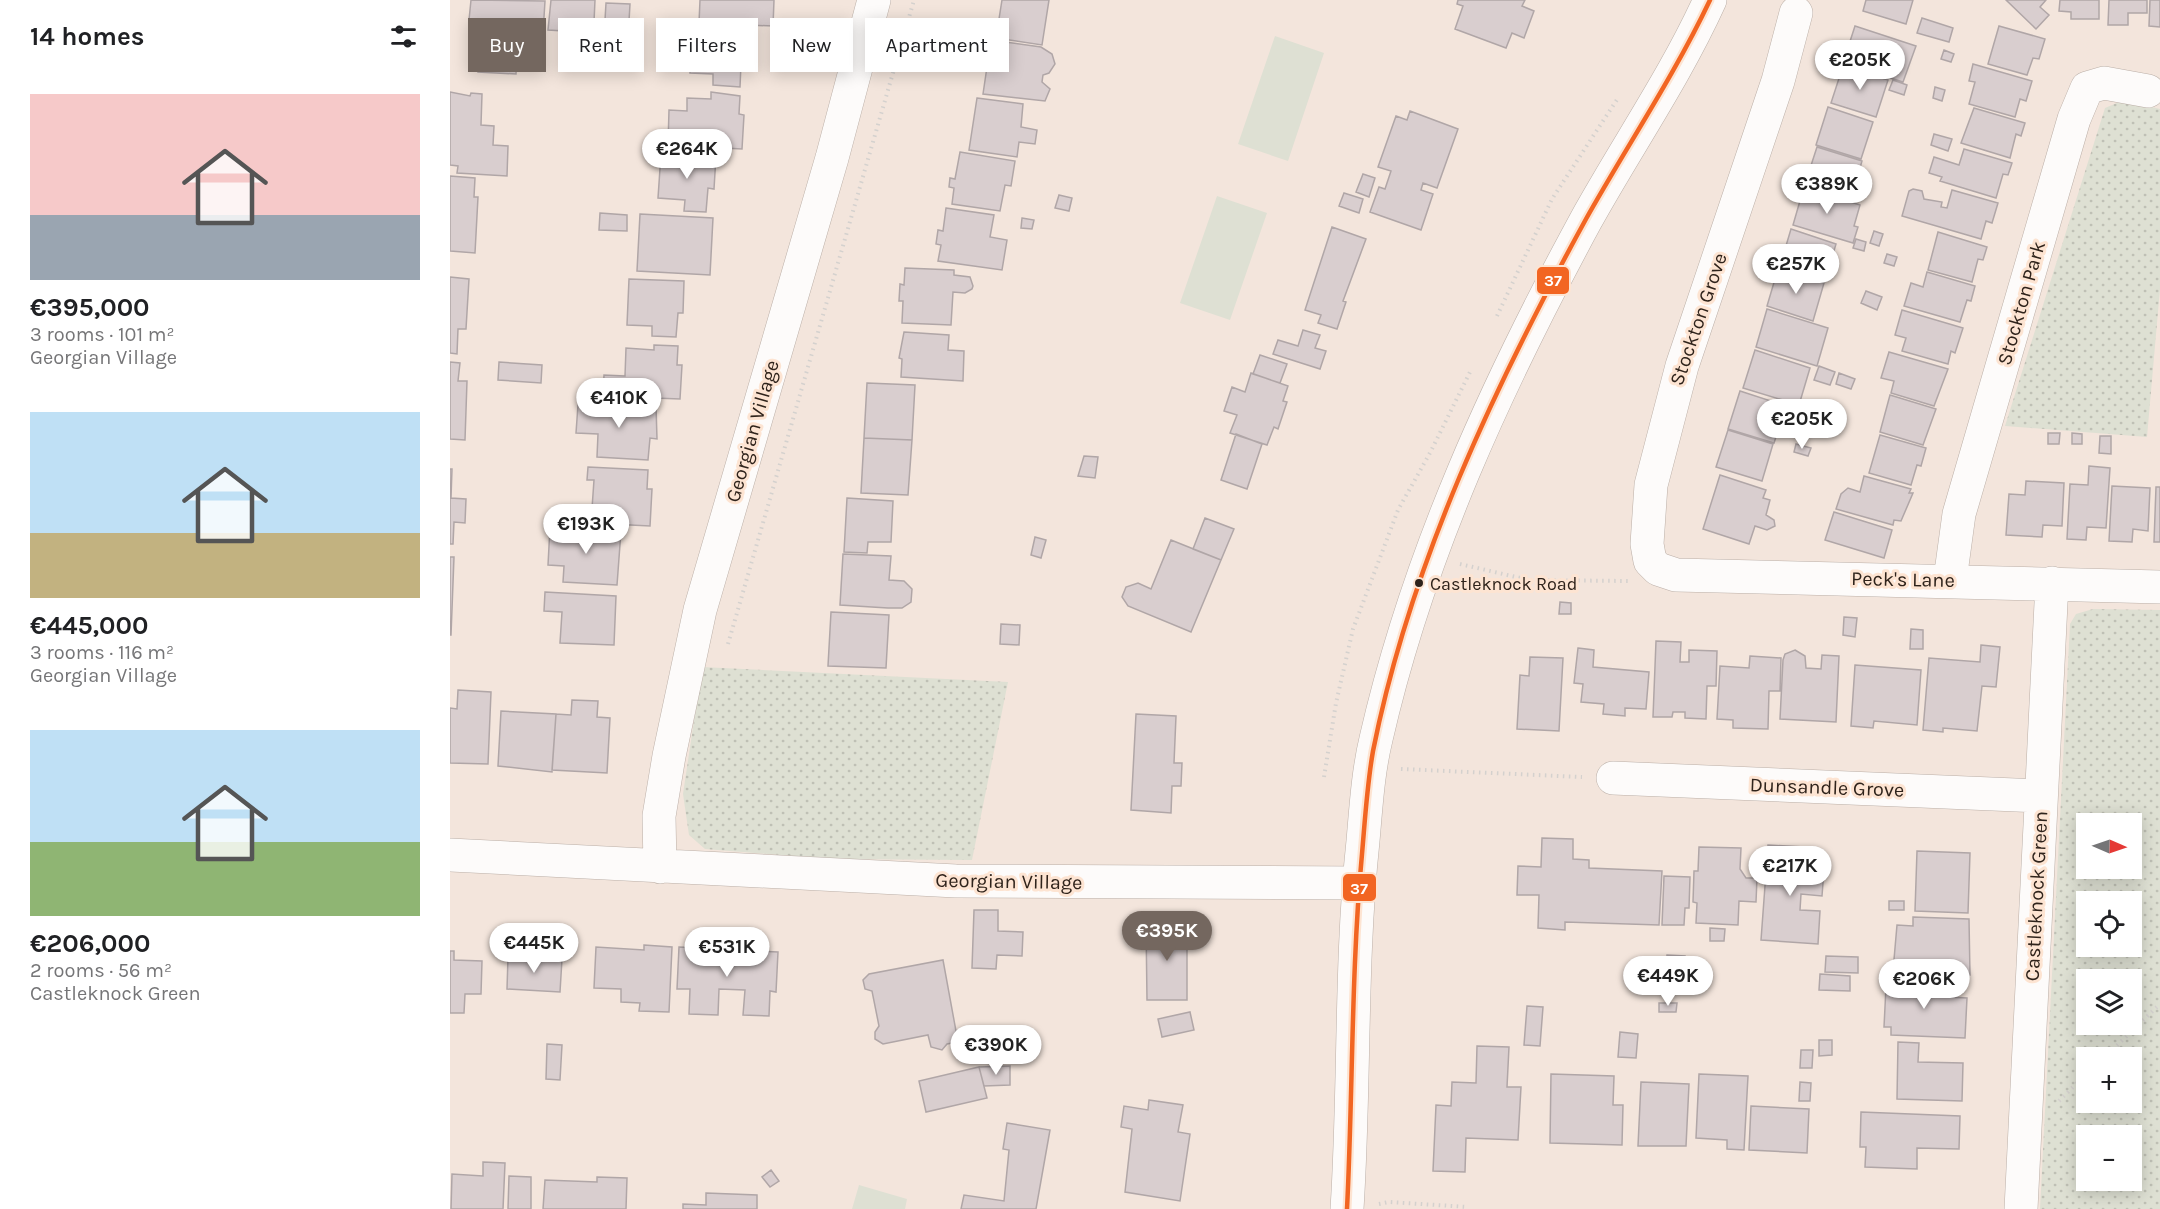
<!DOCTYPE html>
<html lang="en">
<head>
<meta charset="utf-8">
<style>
  :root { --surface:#fff; --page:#f2f2f2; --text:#202124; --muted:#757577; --accent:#74675f }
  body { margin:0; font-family:Karla,sans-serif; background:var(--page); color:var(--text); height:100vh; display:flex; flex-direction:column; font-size:22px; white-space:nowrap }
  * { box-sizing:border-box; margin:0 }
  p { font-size:20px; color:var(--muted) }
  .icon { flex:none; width:33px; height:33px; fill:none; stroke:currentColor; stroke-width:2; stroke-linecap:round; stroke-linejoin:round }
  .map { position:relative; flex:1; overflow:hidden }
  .sheet { display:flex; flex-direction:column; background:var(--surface); width:450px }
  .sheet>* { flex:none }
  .banner { position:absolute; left:18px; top:18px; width:570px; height:54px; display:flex; gap:12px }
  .needle { width:39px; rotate:92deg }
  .fabs { position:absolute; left:1626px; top:813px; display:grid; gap:12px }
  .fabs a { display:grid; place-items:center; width:66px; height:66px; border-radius:0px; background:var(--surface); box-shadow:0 3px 15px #0003; font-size:30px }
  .price { position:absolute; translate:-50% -51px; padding:0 14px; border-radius:21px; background:#fff; color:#222; font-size:20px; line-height:39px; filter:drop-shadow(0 2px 3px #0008) }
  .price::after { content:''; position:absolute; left:50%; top:36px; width:18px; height:14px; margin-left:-9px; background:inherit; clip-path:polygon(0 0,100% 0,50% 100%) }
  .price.on { background:var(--accent); color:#fff }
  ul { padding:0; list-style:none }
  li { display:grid; align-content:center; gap:12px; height:318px; padding:0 30px }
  li span { display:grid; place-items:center; height:186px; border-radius:0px; color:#555 }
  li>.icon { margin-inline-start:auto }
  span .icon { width:108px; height:108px; fill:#fffc; stroke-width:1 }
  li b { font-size:26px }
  h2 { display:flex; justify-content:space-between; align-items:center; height:72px; padding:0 30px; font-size:26px }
  .chip { padding:0 21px; border-radius:0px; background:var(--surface); box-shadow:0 3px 15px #0003; font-size:21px; line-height:54px }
  .chip.on { background:var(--accent); color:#fff }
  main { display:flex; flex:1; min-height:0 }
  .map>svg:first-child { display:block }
</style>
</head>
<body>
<main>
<section class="sheet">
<h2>14 homes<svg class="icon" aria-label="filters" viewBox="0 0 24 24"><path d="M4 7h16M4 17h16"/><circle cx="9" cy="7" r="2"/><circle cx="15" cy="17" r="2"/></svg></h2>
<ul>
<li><span style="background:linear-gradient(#f6c9c9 65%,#9aa5b1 0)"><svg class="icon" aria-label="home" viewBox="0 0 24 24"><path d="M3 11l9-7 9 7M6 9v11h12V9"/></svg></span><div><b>€395,000</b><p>3 rooms · 101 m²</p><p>Georgian Village</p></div></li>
<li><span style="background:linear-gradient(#bfe0f5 65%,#c2b280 0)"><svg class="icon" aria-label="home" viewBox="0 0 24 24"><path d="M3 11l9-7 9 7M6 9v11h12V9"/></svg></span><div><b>€445,000</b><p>3 rooms · 116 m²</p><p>Georgian Village</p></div></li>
<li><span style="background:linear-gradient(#bfe0f5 60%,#8fb573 0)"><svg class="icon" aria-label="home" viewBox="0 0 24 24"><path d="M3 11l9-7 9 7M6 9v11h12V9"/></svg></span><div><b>€206,000</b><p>2 rooms · 56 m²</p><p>Castleknock Green</p></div></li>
</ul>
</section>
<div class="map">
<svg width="1710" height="1209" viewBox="0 0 1710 1209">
  <defs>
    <pattern id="grass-dots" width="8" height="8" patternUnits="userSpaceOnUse" patternTransform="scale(1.5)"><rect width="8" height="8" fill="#dee0d3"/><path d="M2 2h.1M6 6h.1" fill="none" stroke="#bfc0b5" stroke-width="1.8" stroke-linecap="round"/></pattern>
  </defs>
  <rect width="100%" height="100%" fill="#f3e5dc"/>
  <path fill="url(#grass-dots)" fill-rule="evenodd" d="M1674,100l36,9v180l-13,148 -142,-11 100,-318z
    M1643,609l67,1v599h-120l30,-585 6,-10zM1636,824h46v44h-46zM1636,902h46v44h-46zM1636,980h46v44h-46zM1636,1058h46v44h-46zM1636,1136h46v44h-46z
    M252,667l306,15 -36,178 -142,-1 -125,-10 -16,-14 -6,-41z"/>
  <path fill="#dee0d3" d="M825,36l49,17 -36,108 -50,-17z
    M767,196l50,17 -37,107 -50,-17z
    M409,1185l48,14 -2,10h-53z"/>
  <path fill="#d9cecf" stroke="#b0a6a7" stroke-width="1.5" d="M21,0l74,1 -2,32 -25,-2 -2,43 -38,-2 2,-19h-7l1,-11h6l1,-21 -12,-1z
    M101,0h44l-1,22 -12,-1 -1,11 -33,-2z
    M250,0h74l-1,26 -74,-3z
    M552,0h47l-7,45 -46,-7z
    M1008,0h67l-3,6 12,5 -10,27 -12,-5 -6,15 -51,-19 8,-23 -6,-2z
    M1416,0h47l-7,24 -43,-13z
    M1556,0h40l-6,7 9,8 -13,14z
    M1610,0h39v19h-28v-7l-12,-1z
    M1659,0h38v13h-19v12h-20z
    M1700,0h10v27l-11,-1z
    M156,3l24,1 -1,17 -24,-1z
    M1472,18l31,10 -4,14 -32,-9z
    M154,25l13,1 -1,18 -13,-1z
    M1405,26l61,20 -13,36 -60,-19z
    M1549,26l46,13 -6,20 -6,-1 -6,17 -39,-11z
    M242,27l55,3 -2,35 -4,-1 -1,23 -27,-2v-11l-23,-1z
    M541,40l50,7 11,7 3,10 -6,9 -6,2 -1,7 8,7 -5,12 -62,-7z
    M1494,50l10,4 -3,8 -10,-3z
    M1523,64l59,17 -6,20 -6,-2 -5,18 -46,-13 6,-22 -6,-1z
    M1393,66l45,14 -12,37 -45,-14z
    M1443,80l14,5 -3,10 -15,-5z
    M1485,87l10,3 -3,11 -9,-3z
    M0,92l20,4 1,-3 11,1 -1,31 13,1 -1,19 15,1 -1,30 -50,-3 1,-7 -8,-1z
    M261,92l29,4 -1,18 5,1 -2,34 -74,-4 1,-35 18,1v-13l24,1z
    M527,98l46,6 -2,23 16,3 -2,14 -16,-2 -2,15 -48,-7z
    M1378,107l45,15 -12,37 -45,-14z
    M1524,108l51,15 -4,13 -5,-2 -6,24 -49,-15z
    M960,111l48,18 -21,59 -14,-5 -2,7 12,4 -12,36 -51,-18 9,-25 6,2 6,-18 -13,-4 18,-51 11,4z
    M1484,134l18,5 -4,12 -17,-6z
    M1367,147l45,14 -11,38 -46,-15z
    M1514,149l48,14 -4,12 -5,-1 -7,24 -56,-17 2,-4 -13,-4 5,-16 25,8z
    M510,152l55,9 -4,25 -6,-1 -5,26 -48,-7 2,-16 -5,-1 1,-9 5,1z
    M211,154l55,2 -2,33 -6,-1 -2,24 -22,-1 1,-11 -27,-2z
    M913,174l12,4 -6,19 -13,-5z
    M0,176l25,2 -1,19h4l-3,56 -25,-2z
    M1354,187l56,18 -6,21 4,1 -5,16 -60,-18z
    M1463,189l9,2 2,8 18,3 -1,5 6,1 5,-18 46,13 -6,20 -6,-2 -5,18 -79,-23 7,-25z
    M894,193l19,6 -4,14 -20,-7z
    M609,195l13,3 -3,13 -14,-3z
    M496,208l48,7 -4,22 17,3 -5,30 -64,-9 3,-16 -5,-1 2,-14 5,1z
    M150,213l27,2v16l-28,-1z
    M190,214l73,4 -3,57 -73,-4z
    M572,218l12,2 -2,9 -11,-1z
    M882,227l34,12 -23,62 3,1 -9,27 -19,-6 3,-8 -16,-5z
    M1341,229l45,15 -11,37 -45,-15z
    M1424,231l9,3 -4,12 -9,-3z
    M1488,232l49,15 -4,13 -5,-1 -6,23 -44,-12z
    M1406,239l10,3 -2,9 -11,-3z
    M1437,254l10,3 -3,9 -10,-3z
    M455,268l49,2v5l16,2 3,9 -1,3 -7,4 -12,-1 -2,33 -49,-2 1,-22h-4l1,-17 4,1z
    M1328,269l46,14 -11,38 -46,-15z
    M1477,272l48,14 -4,15 -4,-1 -7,22 -56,-16 7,-23 12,4z
    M0,277l19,2 -3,50h-8l-1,25 -7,-1z
    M179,279l55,2 -1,32h-5l-2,24 -24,-1v-10l-25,-1z
    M1416,291l16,6 -5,13 -16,-7z
    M1317,309l61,19 -11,38 -61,-19z
    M1452,310l61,18 -8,25 -4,-2 -3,13 -46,-13 4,-13 -11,-3z
    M853,330l17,5 -5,13 11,3 -6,18 -47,-15 5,-14 20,6z
    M454,332l45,3 -1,15 16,1 -1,30 -62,-4 1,-18 -3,-1z
    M204,345l24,1 -1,19h5l-2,34 -77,-3 1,-21 21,1 1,-28 28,2z
    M1305,350l55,18 -11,37 -56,-17z
    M1439,352l59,17 -14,37 -43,-13 3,-12 -13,-3z
    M810,355l27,9 -7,19 -27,-9z
    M0,362l10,1 -2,18h9l-2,59 -15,-1z
    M49,362l43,3 -1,18 -43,-3z
    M1369,366l16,6 -5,13 -16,-5z
    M801,373l37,13 -5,15 4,1 -9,27 -4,-2 -7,18 -37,-12 7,-18 -13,-4 8,-24 13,5z
    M1389,373l16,6 -4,10 -15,-5z
    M417,383l48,2 -3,55 -48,-2z
    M1290,391l46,15 -12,37 -46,-14z
    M1440,395l46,14 -13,36 -43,-13z
    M149,404l57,2 1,33 -7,-1 -2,22 -51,-3 1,-23 -22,-1 2,-28z
    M1375,417l12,4 -3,9 -12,-3z
    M1278,430l45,14 -11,37 -46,-14z
    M1598,433h12l-1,11h-11z
    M1622,433l10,1v10h-10z
    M786,434l26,10 -15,45 -26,-9z
    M1430,435l46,13 -5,18 -4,-1 -6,20 -42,-12z
    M1650,436h11v18l-12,-1z
    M414,438l48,2 -4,55 -47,-2z
    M1346,444l15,4 -3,8 -14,-4z
    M634,456l14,1 -3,21 -17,-2z
    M1639,466l21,2 -4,60 -19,-1 -1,13 -19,-1 3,-55 18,1z
    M138,467l60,3 -1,19h5l-2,37 -59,-3 3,-43h-7z
    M0,469h2l-1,29 15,1 -1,24 -11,-1 -1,22h-3z
    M1270,475l46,15 -3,8 7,2 -4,15 8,5 1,6 -8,4 -12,-4 -6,18 -46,-15z
    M1414,476l47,13 -2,4h4l-12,28 -7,-1 -1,5 -57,-16 5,-15 7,-6 12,4z
    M1576,481l38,2 -2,43 -19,-1 -1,12 -36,-2 3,-41 16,1z
    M1662,486l38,2 -2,43 -15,-2 -1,13 -23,-1z
    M1706,487h4v55h-6z
    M397,498l46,3 -2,41h-23l-1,11 -23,-1z
    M1384,512l58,18 -8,28 -59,-18z
    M755,518l29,11 -13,31 -28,-11z
    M100,527l71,4 -4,54 -54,-3 1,-16 -16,-1z
    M585,537l11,3 -5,18 -10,-3z
    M721,540l50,20 -30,72 -63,-26 -6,-9 4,-10 12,-4 13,6z
    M393,554l48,2 -2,24 15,1 8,8 -1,13 -9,6h-14l-48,-3z
    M0,557h4l-3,78h-1z
    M95,592l71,4 -2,49 -54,-2 2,-31 -18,-1z
    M1110,602l11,1v11h-12z
    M381,612l58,3 -3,53 -58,-2z
    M1394,617l13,1 -2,19 -12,-2z
    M551,624l19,1 -1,20 -19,-1z
    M1461,629l12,1v19h-13z
    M1206,641l25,1 -1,20h9v-12l28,1 -1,35h-9l-1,33 -21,-1v-6h-12l-1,5h-19z
    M1531,645l19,2 -4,40 -14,-1 -5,45 -34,-3v4l-20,-2 6,-72 51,4z
    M1128,648l16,2 -1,17 56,5 -3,37 -21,-1v8l-22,-2 1,-10 -23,-2 2,-18 -9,-1z
    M1345,650l10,6 1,12 15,1 1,-14 17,1 -3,66 -56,-3 3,-59 2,-6z
    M1300,656l31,2 -1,33h-11l-1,38 -35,-1v-8l-16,-1 3,-53 29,2z
    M1080,657l33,1 -4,73 -42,-2 3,-54 9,1z
    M1405,665l66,5 -4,55 -43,-4 -1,7 -22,-2z
    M8,690l33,2 -3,72 -38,-1v-55l7,1z
    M122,700l26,1 -1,16 13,1 -3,55 -55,-3 4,-56 15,1z
    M51,711l55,3 -4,58 -54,-6z
    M686,714l40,2 -2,47h8l-1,23h-9l-1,27 -40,-3z
    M1092,838l31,1v20l16,1v8l73,3 -3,54 -94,-3v8l-27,-2 1,-33h-22l1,-29 23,1z
    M1318,845l36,2 -1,22 21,1 -2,26 -21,-2 -1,16 20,1 -2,33 -57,-4z
    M1249,847l42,1 -1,21 6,9h11l-1,24 -17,-1 -1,24 -42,-2 1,-20 -4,-1 1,-31h4z
    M1467,851l53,2 -2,60 -53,-2z
    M1214,876l26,1 -1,31h-4l-1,17h-22z
    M1439,901h15v9h-15z
    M524,910h24v21l25,1 -1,24 -25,-1 -1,14 -24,-1z
    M1463,917l56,2 1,56 -77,-4 4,-46 16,1z
    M696,924h41v76h-40z
    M1260,928l15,1 -1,12h-14z
    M194,945l28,2 -3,65 -30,-1 1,-8 -19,-1v-13l-27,-1 2,-41 48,3z
    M229,947l99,5 -2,40 -6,-1 -1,25 -26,-1 2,-25 -26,-1 -1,26 -29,-1 1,-25h-13z
    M0,951h4v9l28,1 -1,33h-16l-1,19h-14z
    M1217,955l18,1 -2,36 -18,-1z
    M1376,956l32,1v16l-33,-1z
    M58,957l54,2 -2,33 -53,-3z
    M493,960l15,82 -11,2 -5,6 -11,-3 -3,-12 -45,9 -8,-5v-7l4,-6 -7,-35 -7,-2 -2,-9 6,-6z
    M1242,964l14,1 -1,13 -13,-1z
    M1370,974l30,2v15l-31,-1z
    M1441,979l57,3 -1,15 20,1 -2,40 -74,-3v-8h-7l2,-40h5z
    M1209,1003h18l-1,9h-17z
    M1077,1006l16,1 -3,39 -16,-1z
    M740,1012l4,18 -32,7 -4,-18z
    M1170,1032l18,2 -2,24 -18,-1z
    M1369,1040h13v15l-13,1z
    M1448,1042l21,1 -1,19 45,1 -1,38 -65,-2z
    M97,1044l15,1 -2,35 -14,-1z
    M1027,1046l32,1 -2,40h14l-3,53 -52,-2 -1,34 -32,-1 3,-66 15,1 1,-24 24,1z
    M1351,1050h12l-1,18h-12z
    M560,1066v19l-26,1 -5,-19z
    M529,1067l8,31 -61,14 -7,-31z
    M1101,1074l63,2 -1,29h10l-1,40 -72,-2z
    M1249,1074l49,2 -4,74 -17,-1v-9l-31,-2z
    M1191,1082l48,2 -3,62h-48z
    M1350,1082l11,1 -1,18h-11z
    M699,1100l34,5 -5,27 12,2 -10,67 -55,-9 7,-63 -11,-2 3,-21 24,4z
    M1301,1106l58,3 -2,44 -58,-3z
    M1411,1112l99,4 -1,33 -42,-1v21l-52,-2 1,-20h-6z
    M557,1123l43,7 -14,79h-75l3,-14 40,6 5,-51 -6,-1z
    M33,1162l22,1 -2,46h-52l1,-35 31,2z
    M321,1170l8,11 -9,6 -8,-10z
    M59,1176l22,1v32h-23z
    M147,1177l30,1 -1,31h-83l2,-29 52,2z
    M256,1193l51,2v14h-74v-5l23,1z"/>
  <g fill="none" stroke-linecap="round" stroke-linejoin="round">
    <g stroke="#bbafa7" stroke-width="34">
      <path id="minor" d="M1346,13l-18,68 -96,285 -31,119 -4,59 3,17 8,8 18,6 484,12
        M1500,580l9,-66 115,-395 13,-31 17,-5 44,8
        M1163,778l427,18
        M0,855l506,26 403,2
        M210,867l-1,-51 10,-60 31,-146 132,-452 42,-158
        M1571,1209l31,-626"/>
    </g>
    <g stroke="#bbafa7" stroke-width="34">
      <path id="secondary" d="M897,1209c8,-122 3,-246 16,-368 3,-34 5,-69 13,-102 42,-184 121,-355 210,-519 41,-74 89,-143 124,-220"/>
    </g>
    <path stroke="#d4d1ce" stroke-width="4" stroke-dasharray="1.5 4.5" stroke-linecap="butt" d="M1047,316l55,-117 66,-101
      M1010,564l69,16 99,1
      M278,644l186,-644
      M951,769l181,8
      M874,777l12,-74 17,-74 45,-119 33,-59 39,-79
      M1654,1058l56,-54
      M1609,1101l27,-27
      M929,1204l10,-2 79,5"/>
    <use href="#minor" stroke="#fdfbfa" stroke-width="33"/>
    <use href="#secondary" stroke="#fdfbfa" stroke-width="33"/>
    <g stroke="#fde4d2" stroke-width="9">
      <path id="bus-1" d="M897,1209c6,-118 4,-237 15,-355 3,-34 5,-69 11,-103 37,-186 122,-366 213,-532 41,-73 88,-143 124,-219"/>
    </g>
    <use href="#bus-1" stroke="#f26522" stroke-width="4.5"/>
  </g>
  <circle fill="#2f231b" stroke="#fde4d2" stroke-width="2" cx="969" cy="583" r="5"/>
  <g text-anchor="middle" stroke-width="6" stroke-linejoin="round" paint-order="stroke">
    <g font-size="18" fill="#2f231b" stroke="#fde4d2" text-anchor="start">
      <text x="980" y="590">Castleknock Road</text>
    </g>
    <g font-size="20" fill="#2f231b" stroke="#fde4d2">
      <text transform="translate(1571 303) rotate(-74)" y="7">Stockton Park</text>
      <text transform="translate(1248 319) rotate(-71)" y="7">Stockton Grove</text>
      <text transform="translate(302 431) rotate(-74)" y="7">Georgian Village</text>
      <text transform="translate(1453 579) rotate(1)" y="7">Peck's Lane</text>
      <text transform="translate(1377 787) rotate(2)" y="7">Dunsandle Grove</text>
      <text transform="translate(559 881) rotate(1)" y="7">Georgian Village</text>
      <text transform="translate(1586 896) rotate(-87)" y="7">Castleknock Green</text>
    </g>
  </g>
  <g stroke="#fde4d2" stroke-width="2">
    <rect x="1086" y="266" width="34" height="29" rx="6" fill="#f26522"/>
    <rect x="892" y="873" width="35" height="29" rx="6" fill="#f26522"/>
  </g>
  <g font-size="16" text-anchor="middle" font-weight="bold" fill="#fff">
    <text x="1103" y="286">37</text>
    <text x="909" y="894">37</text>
  </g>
</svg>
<div class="fabs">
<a><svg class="needle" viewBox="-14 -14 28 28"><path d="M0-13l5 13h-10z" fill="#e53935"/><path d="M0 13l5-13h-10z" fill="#757577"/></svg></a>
<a><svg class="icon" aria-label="locate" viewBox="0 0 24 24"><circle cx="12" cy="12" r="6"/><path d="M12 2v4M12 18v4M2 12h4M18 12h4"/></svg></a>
<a><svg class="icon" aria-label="layers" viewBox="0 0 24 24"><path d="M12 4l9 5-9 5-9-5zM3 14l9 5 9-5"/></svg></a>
<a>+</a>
<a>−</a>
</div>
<b class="price" style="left:1410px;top:91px">€205K</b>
<b class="price" style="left:237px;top:180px">€264K</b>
<b class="price" style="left:1377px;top:215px">€389K</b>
<b class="price" style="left:1346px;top:295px">€257K</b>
<b class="price" style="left:169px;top:429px">€410K</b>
<b class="price" style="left:1352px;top:450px">€205K</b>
<b class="price" style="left:136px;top:555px">€193K</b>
<b class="price" style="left:1340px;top:897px">€217K</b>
<b class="price on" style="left:717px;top:962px">€395K</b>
<b class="price" style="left:84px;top:974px">€445K</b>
<b class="price" style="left:277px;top:978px">€531K</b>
<b class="price" style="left:1218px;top:1007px">€449K</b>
<b class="price" style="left:1474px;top:1010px">€206K</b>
<b class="price" style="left:546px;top:1076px">€390K</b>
<div class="banner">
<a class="chip on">Buy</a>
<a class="chip">Rent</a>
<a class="chip">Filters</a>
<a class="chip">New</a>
<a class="chip">Apartment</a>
</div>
</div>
</main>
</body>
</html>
